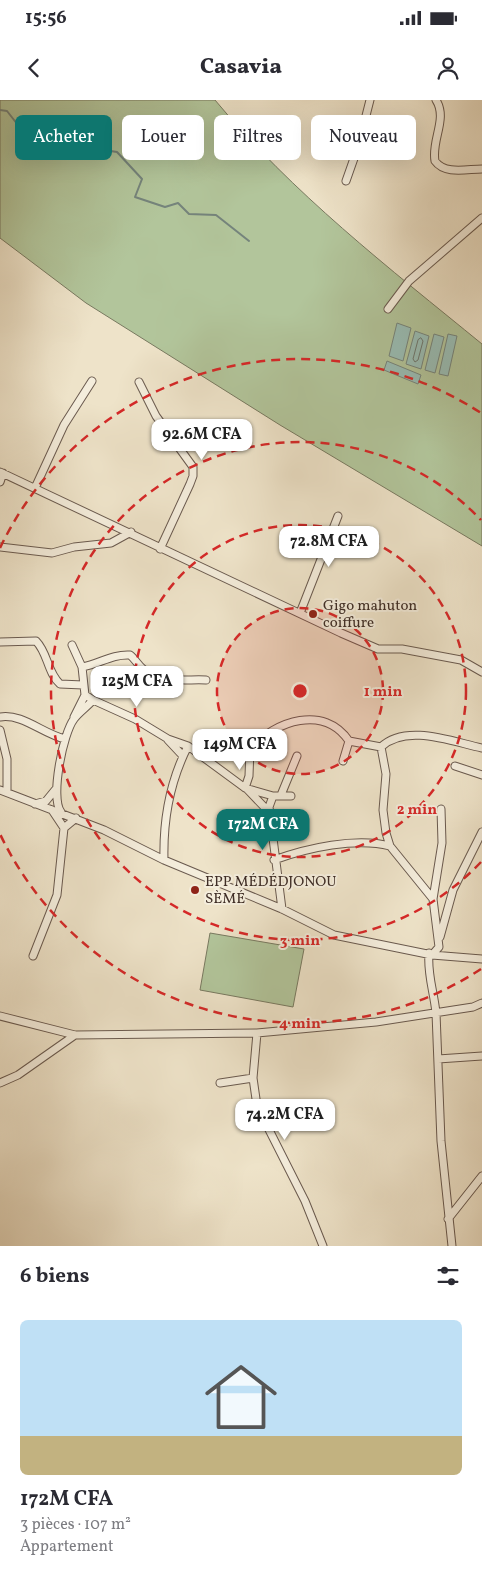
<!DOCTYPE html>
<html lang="fr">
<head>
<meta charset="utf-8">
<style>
  :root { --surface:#fff; --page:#f2f2f3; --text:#2b2b33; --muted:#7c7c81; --line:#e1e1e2; --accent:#0f766e }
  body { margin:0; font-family:Vollkorn,serif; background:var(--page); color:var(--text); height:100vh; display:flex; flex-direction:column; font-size:19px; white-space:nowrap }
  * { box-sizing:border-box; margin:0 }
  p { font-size:16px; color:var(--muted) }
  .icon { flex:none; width:28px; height:28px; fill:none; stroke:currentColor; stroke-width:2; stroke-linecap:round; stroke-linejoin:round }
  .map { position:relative; height:1146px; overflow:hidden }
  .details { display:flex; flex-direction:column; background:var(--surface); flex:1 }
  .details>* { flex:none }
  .guide { position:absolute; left:15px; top:15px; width:452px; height:45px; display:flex; gap:10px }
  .price { position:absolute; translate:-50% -42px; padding:0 11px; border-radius:10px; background:#fff; color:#222; font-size:16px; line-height:32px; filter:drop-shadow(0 1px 2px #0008) }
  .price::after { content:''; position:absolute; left:50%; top:30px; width:15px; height:11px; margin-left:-8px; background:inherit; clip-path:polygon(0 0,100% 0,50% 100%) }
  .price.current { background:var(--accent); color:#fff }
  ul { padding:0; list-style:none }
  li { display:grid; align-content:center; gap:10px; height:265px; padding:0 20px }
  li+li { border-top:1px solid var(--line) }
  li span { display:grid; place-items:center; height:155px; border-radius:8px; color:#555 }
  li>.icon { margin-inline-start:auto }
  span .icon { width:90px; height:90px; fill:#fffc; stroke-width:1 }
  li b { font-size:21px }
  h2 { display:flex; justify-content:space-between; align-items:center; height:60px; padding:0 20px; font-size:21px }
  .chip { padding:0 18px; border-radius:8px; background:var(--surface); box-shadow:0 5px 20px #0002; font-size:18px; line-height:45px }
  .chip.current { background:var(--accent); color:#fff }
  .status { display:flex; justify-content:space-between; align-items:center; height:35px; padding:0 25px; background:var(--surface); direction:ltr }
  .status svg { height:14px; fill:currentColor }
  header { display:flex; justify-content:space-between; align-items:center; height:65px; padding:0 20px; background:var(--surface); font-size:22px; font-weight:800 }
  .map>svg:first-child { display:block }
</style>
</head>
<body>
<div class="status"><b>15:56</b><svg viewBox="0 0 49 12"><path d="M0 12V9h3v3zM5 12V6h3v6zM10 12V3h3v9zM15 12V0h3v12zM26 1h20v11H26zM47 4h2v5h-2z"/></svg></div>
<header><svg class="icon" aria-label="back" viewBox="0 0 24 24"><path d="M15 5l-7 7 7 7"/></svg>Casavia<svg class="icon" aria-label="person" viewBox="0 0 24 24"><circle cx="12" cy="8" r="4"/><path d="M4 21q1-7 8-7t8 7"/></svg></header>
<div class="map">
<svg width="482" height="1146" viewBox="0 0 482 1146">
  <rect width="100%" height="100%" fill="#eee3c9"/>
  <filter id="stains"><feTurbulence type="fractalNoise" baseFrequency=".004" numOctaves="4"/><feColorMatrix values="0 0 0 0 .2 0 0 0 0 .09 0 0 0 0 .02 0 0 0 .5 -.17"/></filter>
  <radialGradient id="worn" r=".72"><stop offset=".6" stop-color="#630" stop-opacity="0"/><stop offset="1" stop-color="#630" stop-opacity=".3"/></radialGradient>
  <path fill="#b2c59b" stroke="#787960" d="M0,0h215c77,93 174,168 267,244v202l-202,-121 -194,-122 -86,-65z
    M210,833l94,16 -11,58 -93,-17z"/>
  <path fill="#99beb6" stroke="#75847c" d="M397,223l14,5 -8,33 -14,-5z
    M415,231l14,5 -8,33 -15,-5z
    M434,234l10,3 -9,36 -10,-3z
    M448,234l9,2 -9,40 -9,-2z
    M387,261l34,14 -3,9 -34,-14z"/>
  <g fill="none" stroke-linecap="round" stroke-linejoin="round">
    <path stroke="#6c766e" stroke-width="1" d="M421,238l2,3 -5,19 -3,2 -2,-3 5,-19z"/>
    <path stroke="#75847c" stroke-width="2" d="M0,10l7,1 18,23 29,-6 38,11 12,11 13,2 25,27 -7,18 30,10 13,-4 11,11 27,1 33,26"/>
    <g stroke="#6a5a4f" stroke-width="9">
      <path id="minor" d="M436,0c12,19 -5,40 -1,61 10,14 32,8 47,8
        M346,81l12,-34 12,-47
        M388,209l21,-28 73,-63
        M139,282l17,34 37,51v9l-3,8 -30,65
        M0,372l341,161 37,16h24l59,11 21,12
        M0,382l3,-9
        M35,388l29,-63 28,-44
        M0,447l52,6 22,-6 37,-4 20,-11
        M300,513l38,-97
        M0,542l36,-1c12,12 11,31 24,43l23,1
        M82,567c18,-3 29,-13 48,-12 5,4 8,10 13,14 18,15 42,10 63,11
        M93,600l42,19 33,20 20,7 57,42 28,8h18
        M0,617c22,-4 43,17 65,22
        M74,617l11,-22
        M0,630l7,29v33
        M168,640l15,16
        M381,647c25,-24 72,-5 101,1
        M343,661l6,-20
        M455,666l27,9
        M245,688l4,-12 1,-28c26,-27 74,-44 99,-7l32,6 5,27 -3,36 3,23 4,13 43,53 6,48 -7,8
        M247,689l22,23
        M0,690l104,40 60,30 118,49 52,26 98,20 50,4
        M281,695l16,-39
        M273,696l-4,11 13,102
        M35,704l11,-3 9,-11
        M52,710l12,18
        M61,712c-11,-14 2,-79 13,-93 5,-7 13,-12 19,-19l-8,-5 -3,-28 -10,-22
        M164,760c-1,-40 6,-79 24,-114
        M274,760c33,-12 82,-23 116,-14
        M433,799l9,-56 -1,-34
        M440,837l13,-47 29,-58
        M429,853c-2,21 5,39 7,60l5,128 11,105
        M33,856l24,-61 7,-67 12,-10
        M0,916l75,19 182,-2 119,-11 97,-15 9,-4
        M257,933l-4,45 4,28 48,95 18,45
        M438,959l44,-3
        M0,983l18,-8 57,-40
        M220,983l33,-5
        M448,1119l34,-43"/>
    </g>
    <use href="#minor" stroke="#f4eddc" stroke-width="7"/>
  </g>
  <circle cx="300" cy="591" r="83" fill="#d62828" fill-opacity=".12"/>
  <g fill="none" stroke="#d62828" stroke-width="2.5" stroke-dasharray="9 6">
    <circle cx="300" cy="591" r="83"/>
    <circle cx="300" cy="591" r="166"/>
    <path d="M481 762A249 249 0 1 1 481 420"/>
    <path d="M481 869A332 332 0 0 1 0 734M0 448A332 332 0 0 1 481 313"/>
  </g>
  <g fill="#8f2418" stroke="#f4eddc" stroke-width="2">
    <circle cx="313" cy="514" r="5"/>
    <circle cx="195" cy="790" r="5"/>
  </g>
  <g text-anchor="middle" stroke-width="4" stroke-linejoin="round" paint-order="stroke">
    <g font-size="15" fill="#3e2d26" stroke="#f4eddc" text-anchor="start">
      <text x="323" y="510">Gigo mahuton<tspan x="323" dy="17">coiffure</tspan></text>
      <text x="205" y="786">EPP MÉDÉDJONOU<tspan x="205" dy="17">SÈMÉ</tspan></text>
    </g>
  </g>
  <circle cx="300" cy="591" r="8" fill="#d62828" stroke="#f4eddc" stroke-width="2.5"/>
  <g font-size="15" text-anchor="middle" font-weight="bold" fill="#d62828" stroke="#f4eddc" stroke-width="4" stroke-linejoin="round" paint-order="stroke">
    <text x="383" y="596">1 min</text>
    <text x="417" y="714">2 min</text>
    <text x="300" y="845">3 min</text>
    <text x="300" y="928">4 min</text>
  </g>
  <rect width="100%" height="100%" filter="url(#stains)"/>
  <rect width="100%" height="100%" fill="url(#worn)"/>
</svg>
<b class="price" style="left:202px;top:361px">92.6M CFA</b>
<b class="price" style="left:329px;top:468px">72.8M CFA</b>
<b class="price" style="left:137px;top:608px">125M CFA</b>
<b class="price" style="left:240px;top:671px">149M CFA</b>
<b class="price current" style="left:263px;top:751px">172M CFA</b>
<b class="price" style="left:285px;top:1041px">74.2M CFA</b>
<div class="guide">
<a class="chip current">Acheter</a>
<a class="chip">Louer</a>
<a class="chip">Filtres</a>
<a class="chip">Nouveau</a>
</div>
</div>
<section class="details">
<h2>6 biens<svg class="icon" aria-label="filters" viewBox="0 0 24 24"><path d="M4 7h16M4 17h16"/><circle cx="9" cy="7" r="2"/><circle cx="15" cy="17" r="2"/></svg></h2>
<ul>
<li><span style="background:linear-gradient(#bfe0f5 75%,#c2b280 0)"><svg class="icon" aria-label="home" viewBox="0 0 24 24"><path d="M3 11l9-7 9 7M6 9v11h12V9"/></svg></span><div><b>172M CFA</b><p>3 pièces · 107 m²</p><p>Appartement</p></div></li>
</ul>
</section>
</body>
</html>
